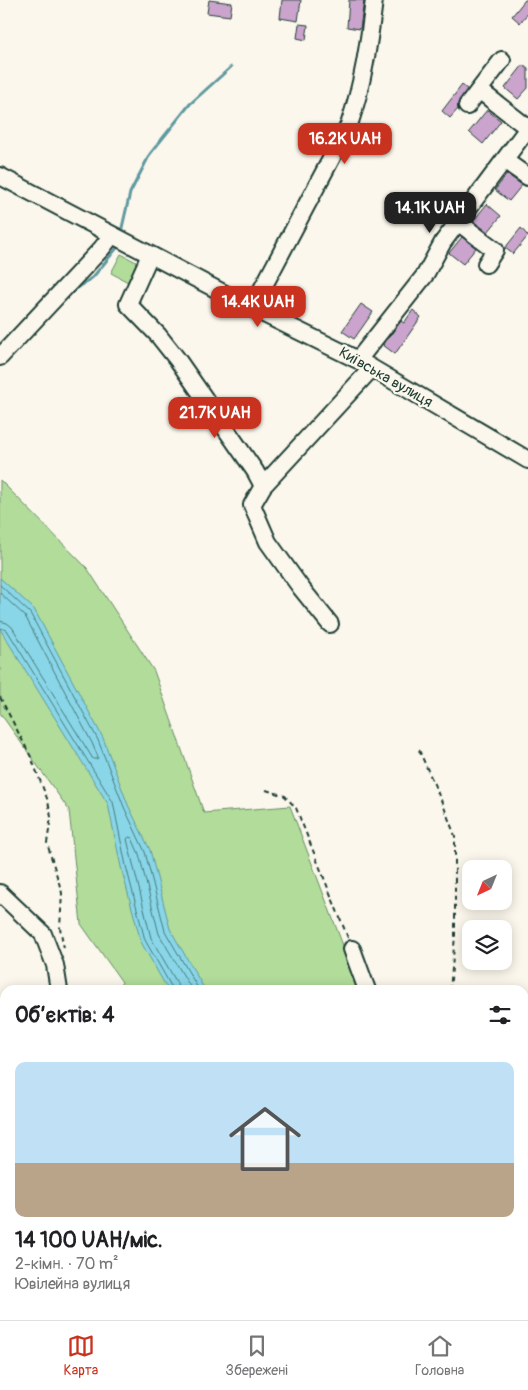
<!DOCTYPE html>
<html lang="uk">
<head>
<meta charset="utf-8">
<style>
  :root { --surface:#fff; --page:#f6f6f6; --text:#202124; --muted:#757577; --line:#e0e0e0; --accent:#c8321e }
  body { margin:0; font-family:Pangolin,sans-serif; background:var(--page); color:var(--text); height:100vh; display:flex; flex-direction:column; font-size:19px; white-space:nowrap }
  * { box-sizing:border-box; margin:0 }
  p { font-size:16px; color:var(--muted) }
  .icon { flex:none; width:28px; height:28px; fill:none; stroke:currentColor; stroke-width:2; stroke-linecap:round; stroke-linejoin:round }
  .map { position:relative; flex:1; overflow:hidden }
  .details { position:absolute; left:0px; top:985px; width:529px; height:335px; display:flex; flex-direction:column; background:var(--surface); border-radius:15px 15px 0 0; box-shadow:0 2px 12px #0003 }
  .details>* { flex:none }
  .needle { width:32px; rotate:223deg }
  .buttons { position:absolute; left:462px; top:860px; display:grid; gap:10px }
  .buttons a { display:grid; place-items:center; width:50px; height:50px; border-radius:10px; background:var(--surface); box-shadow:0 2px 12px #0003; font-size:25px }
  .price { position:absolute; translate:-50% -42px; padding:0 11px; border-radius:10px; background:var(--accent); color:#fff; font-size:16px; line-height:32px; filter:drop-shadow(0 1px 2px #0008) }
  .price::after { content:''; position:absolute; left:50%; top:30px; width:15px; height:11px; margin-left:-8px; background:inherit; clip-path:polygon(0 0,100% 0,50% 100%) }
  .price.on { background:#222; color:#fff }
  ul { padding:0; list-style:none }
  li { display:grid; align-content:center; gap:10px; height:265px; padding:0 15px }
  li span { display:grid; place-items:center; height:155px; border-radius:10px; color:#555 }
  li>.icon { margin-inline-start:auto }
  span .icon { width:90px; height:90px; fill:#fffc; stroke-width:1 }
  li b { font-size:21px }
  h2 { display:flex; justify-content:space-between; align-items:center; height:60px; padding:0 15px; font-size:21px }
  .dock { display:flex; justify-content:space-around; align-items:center; height:70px; border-top:1px solid var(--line); background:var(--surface); font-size:14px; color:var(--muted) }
  .dock a { display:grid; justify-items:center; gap:2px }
  .dock .on { color:var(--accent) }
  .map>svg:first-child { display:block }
</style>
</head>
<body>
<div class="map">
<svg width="528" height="1320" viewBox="0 0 528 1320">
  <rect width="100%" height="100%" fill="#fbf7ec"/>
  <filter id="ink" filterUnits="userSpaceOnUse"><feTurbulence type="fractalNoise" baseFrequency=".02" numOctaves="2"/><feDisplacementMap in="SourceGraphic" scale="10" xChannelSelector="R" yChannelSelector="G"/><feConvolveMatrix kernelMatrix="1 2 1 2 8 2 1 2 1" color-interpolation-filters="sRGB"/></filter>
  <g filter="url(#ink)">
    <path fill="#b2dc9a" stroke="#688c67" d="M121,254l17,9 -10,19 -17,-9z
      M0,480l87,88 67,103 50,142 86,-7 70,184h-243l5,-8 -41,-58 -12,-114 -69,-97z
      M107,1315h241l-1,4 4,1h-240z"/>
    <path fill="#89d6e8" stroke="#5f99a0" d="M0,578l34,31 69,129 25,67 22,45 20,79 35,61h-37l-27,-48 -20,-75 -13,-63 -108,-175z"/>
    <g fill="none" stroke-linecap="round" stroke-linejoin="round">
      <path stroke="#497a7c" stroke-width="1" d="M0,585l30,28 68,127 26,67 21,45 20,79 34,59
        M0,593l25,23 67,127 6,14 -1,2h-4l-81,-132 -5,-4 -7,-2
        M0,628l7,2 106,172 13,64 19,74 26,46 1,4
        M178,990l-1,-7 -26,-45 -24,-99 2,-2 3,1 7,16 20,80 33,56"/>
      <path stroke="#5f99a0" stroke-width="3" d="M121,232l9,-39 20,-39 40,-50 41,-37
        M72,292l21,-15 23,-28
        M207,1315l2,5"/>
    </g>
    <path fill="#caa4cd" stroke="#1f3d34" d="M209,0l23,3 -2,13 -23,-3z
      M282,0h19l-3,21 -18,-3z
      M349,0h15l-4,29 -13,-2z
      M525,0h3v13l-8,10 -8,-7z
      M299,24l9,1 -2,15 -9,-2z
      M523,65l5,4v19l-10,11 -13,-11z
      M462,85l5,4 -8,11 -1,9 -8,9 -8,-7z
      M487,110l14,11 -18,23 -14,-12z
      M507,174l15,11 -13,16 -14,-11z
      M487,204l14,12 -13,16 -15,-11z
      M521,228l7,8 -15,18 -8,-6z
      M462,237l14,11 -13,16 -14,-11z
      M361,304l12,8 -19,27 -12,-8z
      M413,310l8,7 -26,37 -12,-9 18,-24 3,2z"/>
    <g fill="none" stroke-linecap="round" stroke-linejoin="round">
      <g stroke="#1f3d34" stroke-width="20">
        <path id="minor" d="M479,90l23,-30
          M467,106l12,-16 49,38
          M504,160l24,17
          M0,176l252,132 106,52 170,100
          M458,222l37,28 -9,14
          M150,255l-22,49 30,31 19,24 78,112 8,15 -11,19 16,37 33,46 29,36
          M252,308l97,-183c14,-41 20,-82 25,-125
          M0,357l102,-109 10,-13
          M358,360l67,-85 18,-33 85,-114
          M263,486l109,-118
          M0,893l43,41 12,31 4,25
          M352,949l15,41
          M0,1244l5,-18
          M372,1320l1,-5
          M519,1320l9,-4"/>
      </g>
      <path stroke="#1f3d34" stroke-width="2" stroke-dasharray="5 4" stroke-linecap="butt" d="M0,697l31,60 17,44 3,16 -4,26 15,50 -2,35 4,20
        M419,750l25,57 11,29v100l-5,54
        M266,790l19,6 11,12 52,130
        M95,1320v-5"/>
      <use href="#minor" stroke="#fbf7ec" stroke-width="16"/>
    </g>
  </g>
  <g text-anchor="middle" stroke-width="4.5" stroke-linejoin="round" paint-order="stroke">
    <g font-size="15" fill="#1f3d34" stroke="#fbf7ec">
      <text transform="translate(386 377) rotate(30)" y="5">Київська вулиця</text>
    </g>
  </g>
</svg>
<div class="buttons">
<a><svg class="needle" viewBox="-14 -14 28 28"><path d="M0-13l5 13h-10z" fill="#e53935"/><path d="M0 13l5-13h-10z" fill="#757577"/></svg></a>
<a><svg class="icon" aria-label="layers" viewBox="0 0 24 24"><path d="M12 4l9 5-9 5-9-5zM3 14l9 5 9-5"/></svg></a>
</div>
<b class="price" style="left:345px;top:165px">16.2K UAH</b>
<b class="price on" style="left:430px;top:234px">14.1K UAH</b>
<b class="price" style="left:258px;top:328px">14.4K UAH</b>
<b class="price" style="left:215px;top:439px">21.7K UAH</b>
<section class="details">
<h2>Об’єктів: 4<svg class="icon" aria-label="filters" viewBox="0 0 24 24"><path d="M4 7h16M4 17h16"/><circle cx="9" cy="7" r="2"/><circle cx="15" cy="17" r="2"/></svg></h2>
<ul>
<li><span style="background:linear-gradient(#bfe0f5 65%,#b9a48a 0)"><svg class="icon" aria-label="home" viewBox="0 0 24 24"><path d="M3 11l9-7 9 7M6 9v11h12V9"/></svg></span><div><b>14 100 UAH/міс.</b><p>2-кімн. · 70 m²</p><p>Ювілейна вулиця</p></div></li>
</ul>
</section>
</div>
<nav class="dock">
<a class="on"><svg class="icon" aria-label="map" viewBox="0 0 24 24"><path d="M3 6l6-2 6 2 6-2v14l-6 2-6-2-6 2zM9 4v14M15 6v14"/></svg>Карта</a>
<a><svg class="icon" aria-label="saved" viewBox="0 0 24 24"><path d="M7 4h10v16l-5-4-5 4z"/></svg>Збережені</a>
<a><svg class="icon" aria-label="home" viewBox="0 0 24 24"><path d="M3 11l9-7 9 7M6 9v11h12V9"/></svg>Головна</a>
</nav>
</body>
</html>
